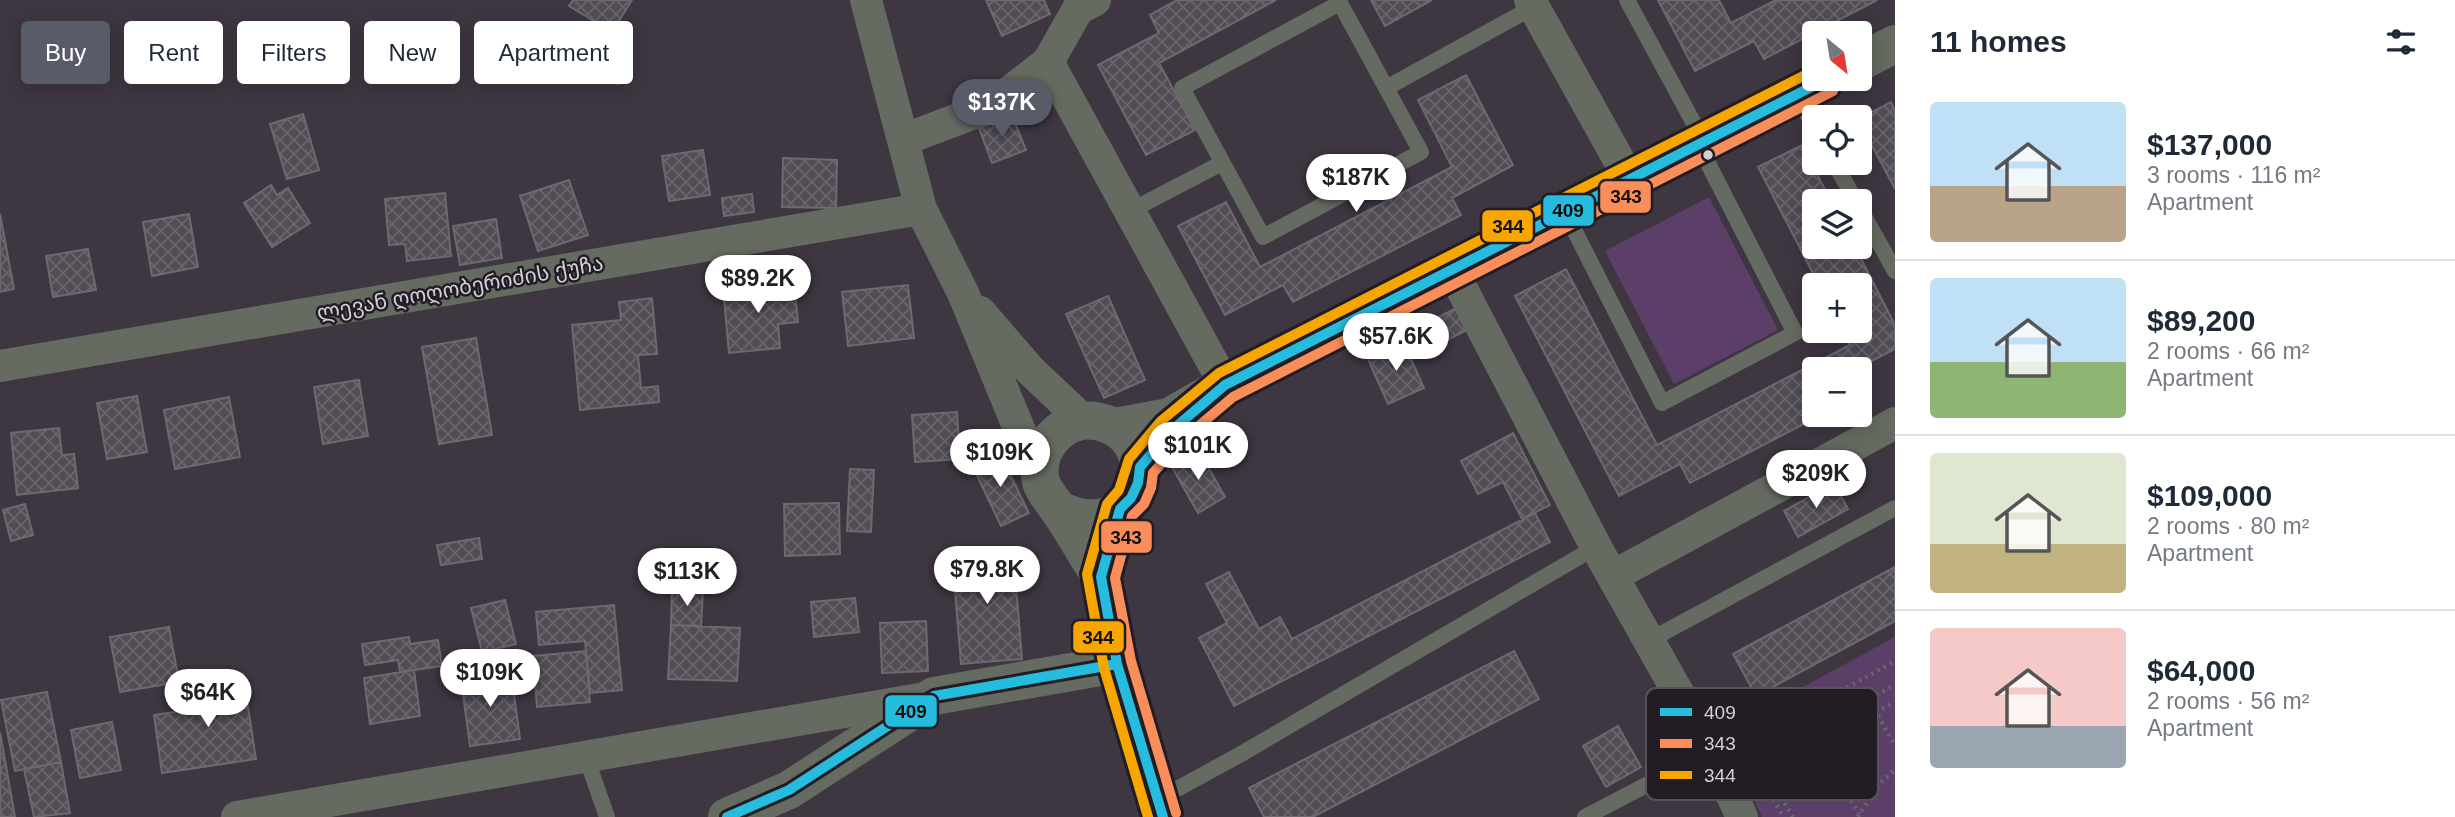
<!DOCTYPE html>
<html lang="en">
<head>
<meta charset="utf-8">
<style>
  :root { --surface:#fff; --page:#f6f6f7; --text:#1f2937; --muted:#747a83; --line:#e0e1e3; --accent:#5a5b68 }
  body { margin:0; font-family:Helvetica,"Noto Sans Georgian",sans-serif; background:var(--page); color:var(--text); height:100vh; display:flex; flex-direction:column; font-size:26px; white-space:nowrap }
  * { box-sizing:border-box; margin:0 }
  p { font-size:23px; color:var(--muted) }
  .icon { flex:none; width:38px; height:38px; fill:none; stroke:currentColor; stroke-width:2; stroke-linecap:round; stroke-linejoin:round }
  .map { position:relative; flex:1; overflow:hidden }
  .side { display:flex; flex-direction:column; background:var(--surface); width:560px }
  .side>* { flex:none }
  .banner { position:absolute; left:21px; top:21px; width:665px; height:63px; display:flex; gap:14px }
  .needle { width:46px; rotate:150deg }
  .controls { position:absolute; left:1802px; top:21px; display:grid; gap:14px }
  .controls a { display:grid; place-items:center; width:70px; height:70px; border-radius:7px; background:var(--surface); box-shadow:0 4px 18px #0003; font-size:35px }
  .price { position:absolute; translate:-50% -60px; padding:0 16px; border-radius:24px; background:#fff; color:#222; font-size:23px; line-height:46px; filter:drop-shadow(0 2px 4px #0008) }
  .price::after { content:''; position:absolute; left:50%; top:42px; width:21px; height:16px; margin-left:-10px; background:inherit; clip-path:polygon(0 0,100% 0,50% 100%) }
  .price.active { background:var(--accent); color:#fff }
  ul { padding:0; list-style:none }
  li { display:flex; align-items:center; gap:21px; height:175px; padding:0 35px }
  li+li { border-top:2px solid var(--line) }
  li span { display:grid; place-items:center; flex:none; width:196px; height:140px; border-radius:7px; color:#555 }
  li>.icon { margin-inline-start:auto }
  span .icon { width:84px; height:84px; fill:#fffc; stroke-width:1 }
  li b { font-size:30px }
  h2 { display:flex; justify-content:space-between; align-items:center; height:84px; padding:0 35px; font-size:30px }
  .pill { padding:0 24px; border-radius:7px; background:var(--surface); box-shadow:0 4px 18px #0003; font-size:24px; line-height:63px }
  .pill.active { background:var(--accent); color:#fff }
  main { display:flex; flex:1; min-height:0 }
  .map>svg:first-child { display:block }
</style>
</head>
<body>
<main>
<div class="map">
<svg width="1895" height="817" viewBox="0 0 1895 817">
  <defs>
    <pattern id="building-cross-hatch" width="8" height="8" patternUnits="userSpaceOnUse" patternTransform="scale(1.75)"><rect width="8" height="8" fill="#524c55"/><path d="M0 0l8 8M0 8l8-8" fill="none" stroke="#6a656d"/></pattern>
  </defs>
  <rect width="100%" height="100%" fill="#3e3641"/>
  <path fill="#5b3f69" d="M1709,197l69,133 -104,54 -69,-133z
    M1895,637v180h-133l-40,-86z"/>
  <path fill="url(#building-cross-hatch)" stroke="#6e6871" stroke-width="2" d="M573,0h59l-20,32 -43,-26z
    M986,0h58l6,14 -48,22z
    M1177,0h99l-117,63 36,67 -49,25 -48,-90 61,-32 -9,-18z
    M1371,0h61l-47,26z
    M1658,0h61l12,23 45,-23h101l-113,59 -10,-18 -59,30z
    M576,28l55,34 -13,22 -55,-33z
    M1466,75l47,90 -61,33 9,17 -168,87 -10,-17 -58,30 -47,-89 48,-24 34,65 192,-100 -34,-67z
    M1891,102l4,9v78l-35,-66v-5z
    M303,114l16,56 -32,9 -17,-55z
    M1012,115l14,35 -34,13 -13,-35z
    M1802,145l29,56h-16v46h40l40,78v24l-39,20h-41v46h6l-131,68 -10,-19 -61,32 -104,-200 51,-27 91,176 193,-100 -7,-14h17v-46h-41l-61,-118z
    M703,150l7,45 -41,6 -7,-45z
    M783,158l54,2 -1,48 -54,-1z
    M569,180l19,55 -50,16 -18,-55z
    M271,185l6,10 11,-7 22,35 -38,24 -28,-44z
    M445,193l6,63 -44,5 -2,-17 -16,1 -4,-46z
    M752,194l2,18 -30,4 -2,-18z
    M0,214l14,75 -14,3z
    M189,214l9,53 -46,9 -9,-54z
    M496,219l6,39 -42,7 -7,-39z
    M88,249l8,41 -43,7 -7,-41z
    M794,281l4,41 -20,2 2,24 -51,5 -6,-65z
    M908,285l6,53 -66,8 -6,-54z
    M1108,296l37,84 -41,18 -38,-84z
    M652,298l5,56 -19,1 3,33 17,-2 1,16 -79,8 -8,-85 49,-5 -2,-18z
    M1458,307l11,22 -28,14 -10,-22z
    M476,338l16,97 -53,9 -17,-97z
    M1403,341l21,47 -36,16 -21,-47z
    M359,380l9,56 -45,8 -9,-57z
    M137,396l10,56 -40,7 -10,-56z
    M229,397l11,60 -65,12 -11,-59z
    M957,412l3,47 -45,3 -3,-47z
    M59,428l3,27 12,-1 4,34 -61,7 -6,-62z
    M1513,433l37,72 -28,14 -19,-37 -25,12 -17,-33z
    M1199,451l26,46 -27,16 -26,-46z
    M999,452l30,61 -28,13 -29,-61z
    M850,469l24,1 -3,62 -24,-1z
    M1834,483l14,26 -50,28 -14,-26z
    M839,503l1,51 -55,2 -1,-52z
    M25,504l8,31 -22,6 -8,-31z
    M1535,513l15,29 -316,164 -35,-68 28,-15 -21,-39 23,-12 30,57 21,-12 12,22z
    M479,538l3,21 -41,6 -4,-20z
    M1013,549l9,110 -61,5 -9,-110z
    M1895,567v54l-139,75 -23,-42z
    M672,590l31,1 -2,35 -30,-1z
    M855,598l4,34 -45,5 -3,-35z
    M505,600l11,44 -34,8 -11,-44z
    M614,605l8,85 -32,3 -5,-52 -46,4 -3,-33z
    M926,621l2,50 -46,2 -2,-50z
    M671,625l69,3 -3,53 -69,-2z
    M169,627l10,55 -59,10 -10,-55z
    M409,637l1,7 28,-4 4,26 -42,6 -2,-12 -33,5 -3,-21z
    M586,651l4,51 -53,5 -4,-51z
    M1514,651l25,48 -226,118h-49l-15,-29z
    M414,670l6,46 -50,8 -6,-46z
    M511,672l9,67 -50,7 -9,-67z
    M243,674l13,85 -94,14 -8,-58 47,-7 -4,-26z
    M47,692l14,70 -46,9 -14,-71z
    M112,722l9,48 -41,8 -9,-48z
    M1618,726l23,41 -35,20 -23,-41z
    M0,732l15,85h-15z
    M61,762l9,51 -36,4 -10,-48z"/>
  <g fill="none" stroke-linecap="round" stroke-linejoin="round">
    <path stroke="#696c66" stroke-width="4.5" stroke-dasharray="2 5" stroke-linecap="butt" d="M1876,712l19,-10
      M1797,739l98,-54
      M1757,777l119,-65 19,34
      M1767,787l16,30
      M1845,788l14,26
      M1793,817l-31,-52 -10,-25 143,-79
      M1858,817l22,-34 15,-13"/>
    <path stroke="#666b61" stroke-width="16" d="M1627,0l77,142
      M1340,3l81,149 -158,85 -81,-149z
      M1386,88l153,-84
      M1796,95l19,32
      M1834,163l22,38
      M1860,209l35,62
      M1130,211l92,-48
      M1565,212l97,191 133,-70 -97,-189
      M1648,641l247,-133
      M586,757l21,60
      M1157,800l84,-46 355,-207
      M1585,817l126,-66"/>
    <path stroke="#666b61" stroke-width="32" d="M866,0l55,209 42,84 78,189
      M1530,0l100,180
      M1048,62l177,323
      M903,140l87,-33 58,-45 30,-53 17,-9
      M1452,270l144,277 115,204 31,66
      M980,312l51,59 53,50
      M0,366l921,-157
      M1613,576l282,-153
      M237,817l688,-119"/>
    <path stroke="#666b61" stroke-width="38" d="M1860,62l35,-18
      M1115,427l54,-10 56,-32 602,-306
      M1058,509c77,40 111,-61 49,-85 -8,-3 -18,-4 -26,-3 -27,6 -47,33 -40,61 3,10 11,18 17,27 15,21 28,46 43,68
      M1108,552l-7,25 16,87 46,153
      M727,817l62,-27 145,-94 183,-32"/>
    <g stroke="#221d25" stroke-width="16">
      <path id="bus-1" d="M727,817l62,-27 145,-94 183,-32
        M1163,817l-46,-153 -16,-87 19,-68 11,-11 7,-15 2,-16 31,-36 54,-46 602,-306"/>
    </g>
    <g stroke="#221d25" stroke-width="16">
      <path id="bus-2" d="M1176,813l-45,-152 -16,-83 17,-62 12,-12 7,-16 2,-15 28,-32 52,-44 600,-306"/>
    </g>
    <g stroke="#221d25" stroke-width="16">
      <path id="bus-3" d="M1148,817l-44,-149 -17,-94 20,-70 12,-14 10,-31 32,-38 58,-48 596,-303"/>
    </g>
    <use href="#bus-1" stroke="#26bcdd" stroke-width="10"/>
    <use href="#bus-2" stroke="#fa8e5a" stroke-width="10"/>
    <use href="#bus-3" stroke="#f7a600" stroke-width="10"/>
  </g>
  <circle fill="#d6ceda" stroke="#221d25" stroke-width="2.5" cx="1708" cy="155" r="6"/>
  <g text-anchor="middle" stroke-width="5" stroke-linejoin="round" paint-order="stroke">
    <g font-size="21" fill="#d6ceda" stroke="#221d25">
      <text transform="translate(460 288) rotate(-10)" y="7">ლევან ღოღობერიძის ქუჩა</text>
    </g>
  </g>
  <rect x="1646" y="688" width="232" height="112" rx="10" fill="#221d25" stroke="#58525b" stroke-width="2"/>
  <rect x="1660" y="708" width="32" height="8" fill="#26bcdd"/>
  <rect x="1660" y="739" width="32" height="9" fill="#fa8e5a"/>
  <rect x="1660" y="771" width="32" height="8" fill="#f7a600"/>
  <g font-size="19" fill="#d6ceda">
    <text x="1704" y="719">409</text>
    <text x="1704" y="750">343</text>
    <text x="1704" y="782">344</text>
  </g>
  <g stroke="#221d25" stroke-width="2.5">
    <rect x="1599" y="180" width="53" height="34" rx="7" fill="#fa8e5a"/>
    <rect x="1542" y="194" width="53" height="33" rx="7" fill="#26bcdd"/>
    <rect x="1481" y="209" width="53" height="34" rx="7" fill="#f7a600"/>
    <rect x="1100" y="520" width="53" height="34" rx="7" fill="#fa8e5a"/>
    <rect x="1072" y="620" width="53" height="34" rx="7" fill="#f7a600"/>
    <rect x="884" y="694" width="54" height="34" rx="7" fill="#26bcdd"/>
  </g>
  <g font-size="19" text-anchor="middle" font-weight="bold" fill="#111">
    <text x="1626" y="203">343</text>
    <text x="1568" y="217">409</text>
    <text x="1508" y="233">344</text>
    <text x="1126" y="544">343</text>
    <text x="1098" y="644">344</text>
    <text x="911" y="718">409</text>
  </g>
</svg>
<div class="controls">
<a><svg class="needle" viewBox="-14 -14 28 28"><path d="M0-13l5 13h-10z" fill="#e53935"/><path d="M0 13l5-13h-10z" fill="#747a83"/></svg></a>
<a><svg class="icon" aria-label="locate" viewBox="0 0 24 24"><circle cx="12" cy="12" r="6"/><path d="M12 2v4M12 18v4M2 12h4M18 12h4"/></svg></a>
<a><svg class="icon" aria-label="layers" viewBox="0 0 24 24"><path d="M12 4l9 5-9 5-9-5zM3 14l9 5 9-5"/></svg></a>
<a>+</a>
<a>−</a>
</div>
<b class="price active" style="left:1002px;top:139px">$137K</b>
<b class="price" style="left:1356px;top:214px">$187K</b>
<b class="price" style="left:758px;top:315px">$89.2K</b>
<b class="price" style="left:1396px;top:373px">$57.6K</b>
<b class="price" style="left:1198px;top:482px">$101K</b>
<b class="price" style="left:1000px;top:489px">$109K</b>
<b class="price" style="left:1816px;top:510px">$209K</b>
<b class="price" style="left:987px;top:606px">$79.8K</b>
<b class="price" style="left:687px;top:608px">$113K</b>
<b class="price" style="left:490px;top:709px">$109K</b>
<b class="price" style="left:208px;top:729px">$64K</b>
<div class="banner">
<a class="pill active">Buy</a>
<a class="pill">Rent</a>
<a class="pill">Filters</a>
<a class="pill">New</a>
<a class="pill">Apartment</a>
</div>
</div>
<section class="side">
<h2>11 homes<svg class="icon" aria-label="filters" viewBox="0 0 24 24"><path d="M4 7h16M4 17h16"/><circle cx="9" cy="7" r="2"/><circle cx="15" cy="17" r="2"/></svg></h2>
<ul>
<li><span style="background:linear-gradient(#bfe0f5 60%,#b9a48a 0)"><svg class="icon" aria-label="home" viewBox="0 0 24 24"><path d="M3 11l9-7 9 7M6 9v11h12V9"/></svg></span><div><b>$137,000</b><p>3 rooms · 116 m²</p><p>Apartment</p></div></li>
<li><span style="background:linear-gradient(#bfe0f5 60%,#8fb573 0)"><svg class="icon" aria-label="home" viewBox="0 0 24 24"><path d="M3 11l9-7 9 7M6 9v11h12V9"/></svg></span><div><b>$89,200</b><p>2 rooms · 66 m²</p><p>Apartment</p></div></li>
<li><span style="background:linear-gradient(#dfe7d0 65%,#c2b280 0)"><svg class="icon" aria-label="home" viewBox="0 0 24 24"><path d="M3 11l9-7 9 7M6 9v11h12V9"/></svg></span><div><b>$109,000</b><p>2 rooms · 80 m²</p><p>Apartment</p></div></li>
<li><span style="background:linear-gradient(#f6c9c9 70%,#9aa5b1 0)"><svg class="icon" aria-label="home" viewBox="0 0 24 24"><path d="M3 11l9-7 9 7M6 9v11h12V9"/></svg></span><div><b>$64,000</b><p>2 rooms · 56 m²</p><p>Apartment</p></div></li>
</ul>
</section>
</main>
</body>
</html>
